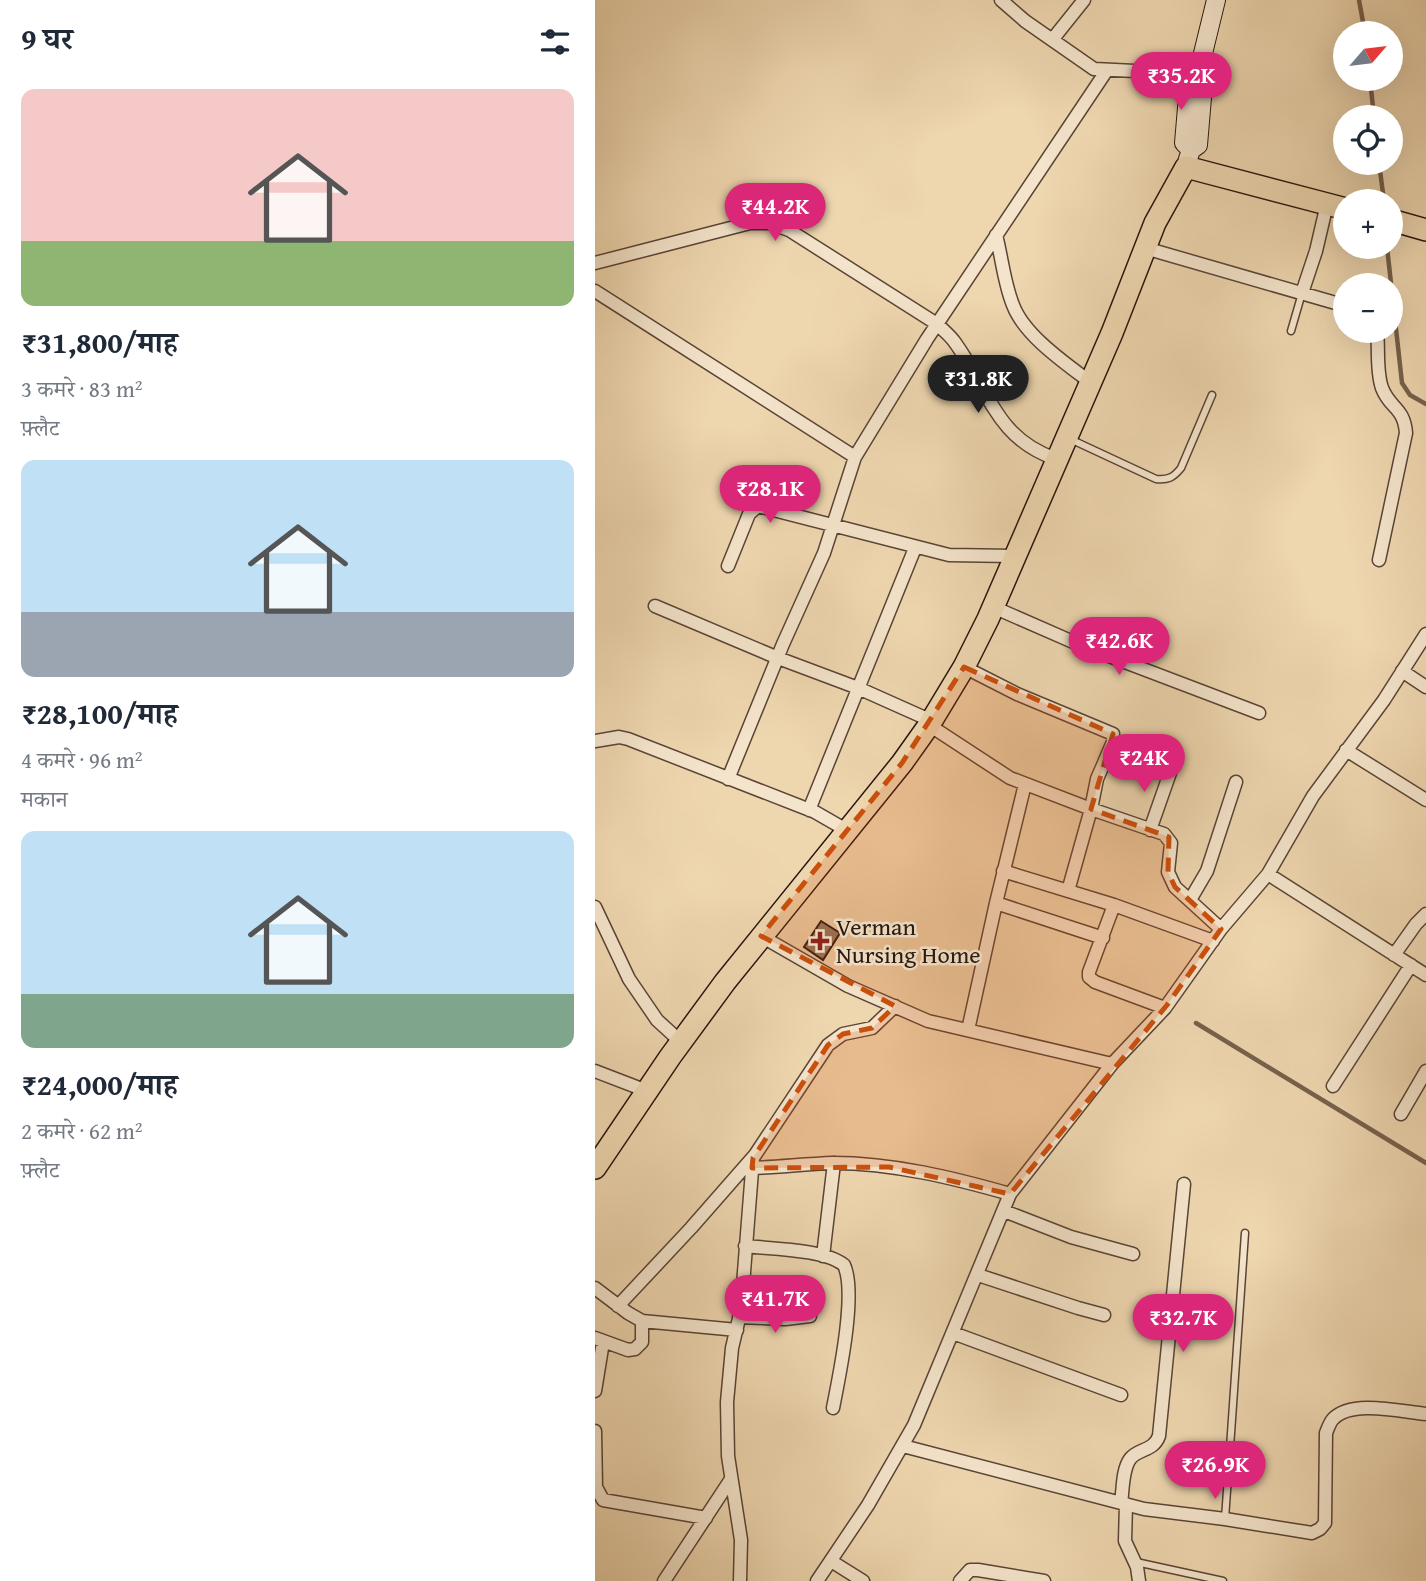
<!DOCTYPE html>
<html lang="hi">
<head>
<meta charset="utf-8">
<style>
  :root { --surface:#fff; --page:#f6f6f7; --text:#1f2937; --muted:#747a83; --accent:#db2777 }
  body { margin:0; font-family:"Gentium Book Plus","Noto Serif Devanagari",serif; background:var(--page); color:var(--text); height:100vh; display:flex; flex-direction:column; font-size:26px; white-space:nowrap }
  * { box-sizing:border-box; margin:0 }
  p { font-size:23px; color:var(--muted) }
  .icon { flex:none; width:38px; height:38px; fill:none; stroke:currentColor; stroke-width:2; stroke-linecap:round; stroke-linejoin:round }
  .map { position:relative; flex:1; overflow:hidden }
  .side { display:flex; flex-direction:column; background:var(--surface); width:595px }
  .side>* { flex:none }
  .needle { width:46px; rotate:62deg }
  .buttons { position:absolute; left:738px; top:21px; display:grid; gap:14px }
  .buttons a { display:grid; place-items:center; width:70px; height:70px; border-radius:50%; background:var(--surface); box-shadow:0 7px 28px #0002; font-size:35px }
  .price { position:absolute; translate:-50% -60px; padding:0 16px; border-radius:24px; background:var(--accent); color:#fff; font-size:23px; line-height:46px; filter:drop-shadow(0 2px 4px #0008) }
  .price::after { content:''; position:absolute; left:50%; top:42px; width:21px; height:16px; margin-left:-10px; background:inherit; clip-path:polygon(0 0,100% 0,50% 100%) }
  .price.current { background:#222; color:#fff }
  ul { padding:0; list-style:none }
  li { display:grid; align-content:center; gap:14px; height:371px; padding:0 21px }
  li span { display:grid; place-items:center; height:217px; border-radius:14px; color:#555 }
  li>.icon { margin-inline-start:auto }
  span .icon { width:126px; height:126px; fill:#fffc; stroke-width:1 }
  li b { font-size:30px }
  h2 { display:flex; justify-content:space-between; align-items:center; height:84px; padding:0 21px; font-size:30px }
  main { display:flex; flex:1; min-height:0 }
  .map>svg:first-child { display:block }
</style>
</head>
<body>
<main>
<section class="side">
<h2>9 घर<svg class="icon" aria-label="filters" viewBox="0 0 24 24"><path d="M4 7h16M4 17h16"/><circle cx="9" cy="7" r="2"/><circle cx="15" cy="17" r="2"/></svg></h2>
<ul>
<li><span style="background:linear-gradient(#f6c9c9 70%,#8fb573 0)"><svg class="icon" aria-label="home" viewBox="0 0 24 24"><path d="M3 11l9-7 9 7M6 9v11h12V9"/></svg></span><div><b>₹31,800/माह</b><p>3 कमरे · 83 m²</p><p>फ़्लैट</p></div></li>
<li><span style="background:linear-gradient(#bfe0f5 70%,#9aa5b1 0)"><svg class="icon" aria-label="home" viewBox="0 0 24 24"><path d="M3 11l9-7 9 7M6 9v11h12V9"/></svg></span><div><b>₹28,100/माह</b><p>4 कमरे · 96 m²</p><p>मकान</p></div></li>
<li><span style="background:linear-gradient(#bfe0f5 75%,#7fa58c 0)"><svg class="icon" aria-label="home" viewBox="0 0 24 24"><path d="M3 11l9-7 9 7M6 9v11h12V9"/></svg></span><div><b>₹24,000/माह</b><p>2 कमरे · 62 m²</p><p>फ़्लैट</p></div></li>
</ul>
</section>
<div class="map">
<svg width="831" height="1581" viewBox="0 0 831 1581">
  <rect width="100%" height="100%" fill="#eed6af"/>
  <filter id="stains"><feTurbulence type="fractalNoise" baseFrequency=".00286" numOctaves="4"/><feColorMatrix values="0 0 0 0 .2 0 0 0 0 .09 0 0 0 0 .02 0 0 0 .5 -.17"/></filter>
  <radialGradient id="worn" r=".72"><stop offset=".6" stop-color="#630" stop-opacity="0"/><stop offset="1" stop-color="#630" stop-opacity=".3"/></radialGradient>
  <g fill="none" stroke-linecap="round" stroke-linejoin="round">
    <path stroke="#76614d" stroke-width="4.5" d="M764,0l6,33
      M775,79l4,38
      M784,163l5,38
      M792,247l15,136 8,12 16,9
      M601,1023l230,140"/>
  </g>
  <path fill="#8e7961" stroke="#27140d" stroke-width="2" d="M226,921l19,12 -17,27 -19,-13z"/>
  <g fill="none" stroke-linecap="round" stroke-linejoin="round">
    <g stroke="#594436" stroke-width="9">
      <path id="lane" d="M696,331l11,-38
        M475,439l86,40c12,1 17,-1 25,-11l31,-73
        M630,1519l20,-286
        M541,1562l87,19"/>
    </g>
    <g stroke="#594436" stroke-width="15">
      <path id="street" d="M406,0l24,21 69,48 82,4 21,5
        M457,40l32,-40
        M401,235c6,23 8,48 17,70 11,30 52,58 77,77
        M550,248l201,58
        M0,263l155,-40h19l20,7 148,94c6,6 14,12 19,20 33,46 39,94 100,115
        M0,291l260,166
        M707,293l14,-42 11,-47
        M782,331c2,18 -1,40 5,57 8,21 22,19 24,45l-27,127
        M133,566l21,-52 9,-8 191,49 65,1
        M60,606l123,52 80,30 74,33
        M398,607l87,38 179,68
        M369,667l53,27 96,40v8l-16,37 -6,30 -23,82
        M807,671l24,16
        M334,725l81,53 81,31 73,25 7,9 -3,29 7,15 46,42
        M0,741l24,-4 9,2 187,73 33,19
        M751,750l80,50
        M133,779l55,-135 41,-91 31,-96 72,-118 180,-269
        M214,810l106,-262
        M555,830l21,-60
        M408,871l111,34 99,36
        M673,874l158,101
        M595,900l17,-29 29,-89
        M401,903l107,35
        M519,905l-25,67v5l6,5 70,26
        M0,907l34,72 28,41 24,22
        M166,936l87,50 80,35 184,43
        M799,955l22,-31 10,-10
        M373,1030l28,-127 29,-119
        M0,1071l52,20
        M738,1086l78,-121
        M806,1114l25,-43
        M157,1168c27,-1 54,-4 81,-5 60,0 121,15 177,31
        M409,1211l67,26 62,17
        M150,1246c26,3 79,3 99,19 13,28 -5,112 -11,143
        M228,1256l11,-93
        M383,1275l100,33 26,7
        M0,1288l33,25 14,8 95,9
        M23,1306l73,-78 64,-73 73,-110 15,-11 29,-6 23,-22
        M144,1317l46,2 25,-3
        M358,1333l168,62
        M0,1338l33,12 7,-1 7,-7v-21
        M0,1391l8,-49
        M0,1431l1,56 7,13 103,18
        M308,1446l241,63 81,10 87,14 8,-4 5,-6 1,-90c2,-5 4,-11 7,-14 19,-20 69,-7 93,-5
        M526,1503c2,-12 1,-33 9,-44 8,-11 23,-7 29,-23l25,-252
        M531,1504l-1,37 12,26 2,14
        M236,1561l32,20
        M69,1581l67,-102
        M145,1581l1,-41 -13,-84 -1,-54 5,-54 9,-38 12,-152
        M222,1581l51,-76 46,-80 96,-231 102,-130 53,-56 56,-79 47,-55 45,-78 71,-96 42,-66
        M365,1581l10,-11h8l66,11"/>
    </g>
    <g stroke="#27140d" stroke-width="20">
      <path id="secondary" d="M596,150l-7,-7 5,-59 8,-6 19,-78
        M593,159l3,-9 7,-5 5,-59 -6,-8"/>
    </g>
    <g stroke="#27140d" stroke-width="24">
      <path id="highway" d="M796,220l35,10
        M0,1168l75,-111 55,-75 177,-219 27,-38 35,-58 24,-48 124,-286 43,-110 31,-56 160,42"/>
    </g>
    <use href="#lane" stroke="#f4e4cb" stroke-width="6"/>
    <use href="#street" stroke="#f4e4cb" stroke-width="12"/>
    <use href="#secondary" stroke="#f4e4cb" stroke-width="18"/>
    <use href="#highway" stroke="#eed6af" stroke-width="21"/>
  </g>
  <path fill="#cb4f0c" fill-opacity="0.2" stroke="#cb4f0c" stroke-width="5" stroke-dasharray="14 9" stroke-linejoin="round" d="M369,667l149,67 -22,75 78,28 -1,35 7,15 46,42 -54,76 -157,189 -121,-27 -137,1 1,-10 75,-113 15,-11 29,-6 23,-22 -134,-70 141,-173z"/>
  <path fill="#8f2418" stroke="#f4e4cb" stroke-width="2.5" d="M221.5 930.5h7v7h7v7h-7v7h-7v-7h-7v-7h7z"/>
  <g text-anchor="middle" stroke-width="5" stroke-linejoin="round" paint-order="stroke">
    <g font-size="24" fill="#27140d" stroke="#f4e4cb" text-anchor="start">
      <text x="241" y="935">Verman<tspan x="241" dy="28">Nursing Home</tspan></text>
    </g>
  </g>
  <rect width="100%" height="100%" filter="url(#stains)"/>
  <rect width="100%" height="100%" fill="url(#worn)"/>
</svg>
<div class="buttons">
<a><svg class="needle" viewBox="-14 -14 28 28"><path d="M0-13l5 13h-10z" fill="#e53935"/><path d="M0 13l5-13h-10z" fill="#747a83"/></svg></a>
<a><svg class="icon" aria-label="locate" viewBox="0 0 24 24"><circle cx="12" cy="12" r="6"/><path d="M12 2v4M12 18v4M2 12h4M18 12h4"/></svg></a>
<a>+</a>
<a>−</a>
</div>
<b class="price" style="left:586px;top:112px">₹35.2K</b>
<b class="price" style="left:180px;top:243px">₹44.2K</b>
<b class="price current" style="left:383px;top:415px">₹31.8K</b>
<b class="price" style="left:175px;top:525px">₹28.1K</b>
<b class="price" style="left:524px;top:677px">₹42.6K</b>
<b class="price" style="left:549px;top:794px">₹24K</b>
<b class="price" style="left:180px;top:1335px">₹41.7K</b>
<b class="price" style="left:588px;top:1354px">₹32.7K</b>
<b class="price" style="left:620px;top:1501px">₹26.9K</b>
</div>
</main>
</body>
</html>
